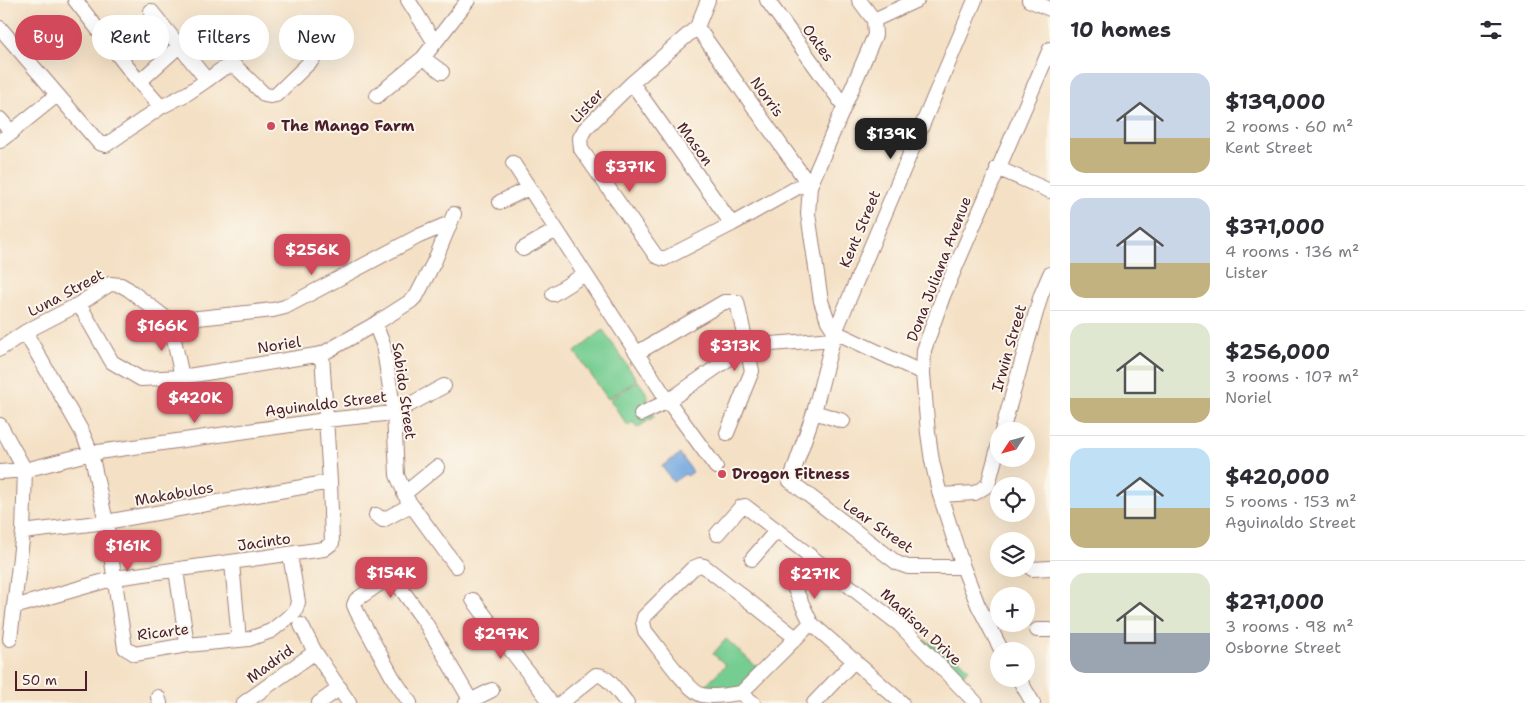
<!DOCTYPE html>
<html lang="en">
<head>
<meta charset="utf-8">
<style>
  :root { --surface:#fff; --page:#f7f7f7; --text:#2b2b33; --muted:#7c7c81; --line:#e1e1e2; --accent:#d1495b }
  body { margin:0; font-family:"Shantell Sans",sans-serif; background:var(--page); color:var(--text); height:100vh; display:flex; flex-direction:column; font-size:19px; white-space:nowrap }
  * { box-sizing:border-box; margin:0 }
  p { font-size:16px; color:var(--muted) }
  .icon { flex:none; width:28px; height:28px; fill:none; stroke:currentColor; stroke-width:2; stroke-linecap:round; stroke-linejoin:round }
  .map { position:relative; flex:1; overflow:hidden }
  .side { display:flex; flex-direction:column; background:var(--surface); width:475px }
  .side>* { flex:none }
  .guide { position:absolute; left:15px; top:15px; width:475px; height:45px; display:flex; gap:10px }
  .needle { width:32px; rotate:234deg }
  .tools { position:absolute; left:990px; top:422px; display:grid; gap:10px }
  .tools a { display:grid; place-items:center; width:45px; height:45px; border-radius:50%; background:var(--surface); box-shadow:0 5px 20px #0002; font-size:25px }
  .scale { position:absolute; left:15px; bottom:12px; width:72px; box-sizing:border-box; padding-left:5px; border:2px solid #4a1f2b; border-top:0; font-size:14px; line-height:18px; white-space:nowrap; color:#4a1f2b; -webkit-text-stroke:4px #fbf7ec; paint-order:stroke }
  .price { position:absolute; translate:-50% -42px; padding:0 11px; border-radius:10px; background:var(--accent); color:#fff; font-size:16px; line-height:32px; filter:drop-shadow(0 1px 2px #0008) }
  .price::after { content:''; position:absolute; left:50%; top:30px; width:15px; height:11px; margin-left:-8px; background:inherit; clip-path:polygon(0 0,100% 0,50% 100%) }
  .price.selected { background:#222; color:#fff }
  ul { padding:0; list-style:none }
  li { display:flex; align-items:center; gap:15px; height:125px; padding:0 20px }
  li+li { border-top:1px solid var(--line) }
  li span { display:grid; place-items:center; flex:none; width:140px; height:100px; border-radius:15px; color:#555 }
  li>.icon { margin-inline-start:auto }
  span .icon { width:60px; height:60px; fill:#fffc; stroke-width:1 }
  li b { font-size:21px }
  h2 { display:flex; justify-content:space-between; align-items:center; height:60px; padding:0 20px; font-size:21px }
  .tag { padding:0 18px; border-radius:22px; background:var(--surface); box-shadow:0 5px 20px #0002; font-size:18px; line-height:45px }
  .tag.selected { background:var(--accent); color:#fff }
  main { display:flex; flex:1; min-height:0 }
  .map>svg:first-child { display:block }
</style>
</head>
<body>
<main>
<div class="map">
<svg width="1050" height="703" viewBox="0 0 1050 703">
  <rect width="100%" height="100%" fill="#fbf7ec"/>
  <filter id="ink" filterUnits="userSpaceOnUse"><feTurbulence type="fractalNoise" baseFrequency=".02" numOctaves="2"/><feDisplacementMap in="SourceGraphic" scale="10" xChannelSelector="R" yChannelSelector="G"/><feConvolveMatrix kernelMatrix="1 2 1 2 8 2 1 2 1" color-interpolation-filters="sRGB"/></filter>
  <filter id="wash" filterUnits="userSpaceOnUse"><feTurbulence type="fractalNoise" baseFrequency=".0096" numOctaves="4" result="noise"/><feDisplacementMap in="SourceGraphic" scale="20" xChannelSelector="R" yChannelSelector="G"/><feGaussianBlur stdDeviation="1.12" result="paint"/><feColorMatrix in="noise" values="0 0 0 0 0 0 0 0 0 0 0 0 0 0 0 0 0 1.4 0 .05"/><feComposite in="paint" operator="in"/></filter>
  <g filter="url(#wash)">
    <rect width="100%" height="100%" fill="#f4e0c4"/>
    <path fill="#76cd92" stroke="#60765e" d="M603,330l34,50 -29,19 -33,-47z
      M638,381l10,14 -1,12 8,9 -18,12 -4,-6 -5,4 -18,-26z
      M726,639l33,30 -19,19 -27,3 -11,-3 24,-23 -13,-11z
      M925,640l20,12 8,1 16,16 -10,9 -37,-36z"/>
    <path fill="#71a6de" stroke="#5e6284" d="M680,454l13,18 -6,4 -2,-2 -12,8 -11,-16z"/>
  </g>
  <g filter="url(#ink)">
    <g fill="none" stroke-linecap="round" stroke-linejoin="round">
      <g stroke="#9f8078" stroke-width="16">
        <path id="minor" d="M75,0l64,82 22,25
          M408,0l27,43
          M708,0l-11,27 -65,56 -47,46 -5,9 1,11 75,107 8,3 68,-35 75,-42
          M767,0l77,106
          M1029,0l21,9
          M874,20l43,-20
          M697,27l113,159
          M0,28l99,115 7,2 55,-38 27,-14 19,-13 -56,-69
          M423,58l19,14
          M207,80c9,-6 18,-16 29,-13l29,28 6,1 5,-1 37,-36
          M139,82l40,-36
          M632,83l100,141
          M377,96l46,-38 45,-58
          M0,119l12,14
          M0,141l57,-46
          M513,163l155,238 48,66
          M997,168l53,23
          M500,202l29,-14
          M523,249l33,-19
          M553,294l32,-20
          M79,304l33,58 29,17 41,-2 140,-23 53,-30 36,-23 6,-6 18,-35 19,-46
          M170,321l103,-11 12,-3 134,-71 31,-13
          M170,321l12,56
          M375,324l8,20 11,69 3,62 10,24 49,67
          M25,332l57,100 9,21 15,69 19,126 10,6 52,-9 62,-6 22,-8 24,-19 3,-10 -8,-47
          M835,332l-7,-11 -7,-20 -13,-87 2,-28 65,-151 -1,-15 -15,-20
          M835,332l88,41
          M0,349l25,-17 54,-28 31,-20 11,1 7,4 42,32
          M637,353l87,-51h13l15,69 -25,62
          M814,412l29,9
          M641,414l27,-13 79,-55 86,-7
          M0,425l25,45 -2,62 -13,107
          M1002,431l39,-136 9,-21
          M0,472l25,-2 66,-17 235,-33 68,-7 50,-27
          M404,494l33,-27
          M940,495l35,-2 13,-8 11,-41
          M376,515l7,5 28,-15
          M23,532l83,-10 224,-40
          M717,534l24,-27 4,-1 155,119 76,78
          M811,558l-18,27 18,38 91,80
          M752,559l25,-29
          M232,563l7,77
          M963,567h-55l-11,-4 -107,-82 24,-69 21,-80 140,-332
          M1032,569l18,-1
          M176,570l11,75
          M473,600l78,103
          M14,607l101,-29 209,-29 8,-6 -2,-61 -8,-128
          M301,625l14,27 34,51
          M1037,630h13
          M1002,651l-24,-46 -15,-38 -23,-72 -8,-34 -4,-28 -5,-60 1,-23 19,-54 107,-247
          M1019,679l14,24
          M741,693c-12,1 -27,5 -39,2 -15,-4 -45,-50 -57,-64l-2,-9 1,-5 49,-49 7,-3 4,1 92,72
          M741,693l70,-70
          M741,693l12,10
          M158,697l2,6
          M244,703l71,-51
          M319,703l21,-15
          M410,703l-17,-25 -36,-66 -3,-7 2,-5 29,-20h6l6,3 28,39 46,79
          M466,703l26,-13
          M561,703l35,-28c12,-1 23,19 31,28
          M814,703l41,-43"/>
      </g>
      <use href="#minor" stroke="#fff" stroke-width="14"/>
    </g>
  </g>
  <g fill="#d1495b" stroke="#fbf7ec" stroke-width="2">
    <circle cx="271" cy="126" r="5"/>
    <circle cx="722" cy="474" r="5"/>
  </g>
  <g text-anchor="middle" stroke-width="4" stroke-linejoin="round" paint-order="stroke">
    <g font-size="15" fill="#4a1f2b" stroke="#fbf7ec">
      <text transform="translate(818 43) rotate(54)" y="5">Oates</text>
      <text transform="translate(767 97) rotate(54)" y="5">Norris</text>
      <text transform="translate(587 106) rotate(-47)" y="5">Lister</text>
      <text transform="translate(695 144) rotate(54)" y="5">Mason</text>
      <text transform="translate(860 229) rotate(-67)" y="5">Kent Street</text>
      <text transform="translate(939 269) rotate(-69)" y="5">Dona Juliana Avenue</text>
      <text transform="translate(66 293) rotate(-28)" y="5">Luna Street</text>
      <text transform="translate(279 345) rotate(-9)" y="5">Noriel</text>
      <text transform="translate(1009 348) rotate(-74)" y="5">Irwin Street</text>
      <text transform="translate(404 391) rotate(82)" y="5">Sabido Street</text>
      <text transform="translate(326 404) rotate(-7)" y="5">Aguinaldo Street</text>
      <text transform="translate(174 494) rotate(-10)" y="5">Makabulos</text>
      <text transform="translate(878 526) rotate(35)" y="5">Lear Street</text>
      <text transform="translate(264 542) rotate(-8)" y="5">Jacinto</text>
      <text transform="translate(921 627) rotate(43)" y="5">Madison Drive</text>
      <text transform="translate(163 632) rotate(-7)" y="5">Ricarte</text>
      <text transform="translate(270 664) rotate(-36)" y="5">Madrid</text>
    </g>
    <g font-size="15" font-weight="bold" fill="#4a1f2b" stroke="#fbf7ec" text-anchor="start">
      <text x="281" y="131">The Mango Farm</text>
      <text x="732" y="479">Drogon Fitness</text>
    </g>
  </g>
</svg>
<div class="tools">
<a><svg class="needle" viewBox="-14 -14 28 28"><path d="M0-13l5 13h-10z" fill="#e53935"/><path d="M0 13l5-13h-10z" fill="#7c7c81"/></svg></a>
<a><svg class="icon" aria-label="locate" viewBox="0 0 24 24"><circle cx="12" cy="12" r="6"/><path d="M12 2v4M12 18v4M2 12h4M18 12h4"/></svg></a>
<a><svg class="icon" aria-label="layers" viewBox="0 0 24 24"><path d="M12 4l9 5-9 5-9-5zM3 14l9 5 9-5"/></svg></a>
<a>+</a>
<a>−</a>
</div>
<div class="scale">50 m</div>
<b class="price selected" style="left:891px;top:160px">$139K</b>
<b class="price" style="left:630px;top:193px">$371K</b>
<b class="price" style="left:312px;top:276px">$256K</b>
<b class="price" style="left:162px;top:352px">$166K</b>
<b class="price" style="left:735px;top:372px">$313K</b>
<b class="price" style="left:195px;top:424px">$420K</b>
<b class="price" style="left:128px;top:572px">$161K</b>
<b class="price" style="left:391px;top:599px">$154K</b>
<b class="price" style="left:815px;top:600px">$271K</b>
<b class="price" style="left:501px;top:660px">$297K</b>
<div class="guide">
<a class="tag selected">Buy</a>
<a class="tag">Rent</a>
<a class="tag">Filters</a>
<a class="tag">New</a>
</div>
</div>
<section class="side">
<h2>10 homes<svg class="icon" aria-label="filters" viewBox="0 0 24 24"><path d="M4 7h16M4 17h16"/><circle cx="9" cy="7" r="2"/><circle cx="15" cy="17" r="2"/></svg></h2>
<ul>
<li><span style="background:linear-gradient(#c9d6e8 65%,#c2b280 0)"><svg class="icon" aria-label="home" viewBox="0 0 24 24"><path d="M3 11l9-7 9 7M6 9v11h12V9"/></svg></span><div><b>$139,000</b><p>2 rooms · 60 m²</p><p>Kent Street</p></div></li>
<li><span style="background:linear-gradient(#c9d6e8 65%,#c2b280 0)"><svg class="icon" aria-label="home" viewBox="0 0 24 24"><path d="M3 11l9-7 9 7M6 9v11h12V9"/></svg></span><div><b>$371,000</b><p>4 rooms · 136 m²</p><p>Lister</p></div></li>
<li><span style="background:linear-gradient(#dfe7d0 75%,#c2b280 0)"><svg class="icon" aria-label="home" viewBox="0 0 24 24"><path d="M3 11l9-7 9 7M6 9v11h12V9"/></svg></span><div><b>$256,000</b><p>3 rooms · 107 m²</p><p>Noriel</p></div></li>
<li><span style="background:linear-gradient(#bfe0f5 60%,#c2b280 0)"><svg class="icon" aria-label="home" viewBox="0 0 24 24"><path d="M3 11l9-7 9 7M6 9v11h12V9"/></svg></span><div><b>$420,000</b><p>5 rooms · 153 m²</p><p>Aguinaldo Street</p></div></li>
<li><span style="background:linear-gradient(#dfe7d0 60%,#9aa5b1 0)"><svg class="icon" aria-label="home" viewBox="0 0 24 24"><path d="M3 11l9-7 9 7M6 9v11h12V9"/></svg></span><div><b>$271,000</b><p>3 rooms · 98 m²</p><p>Osborne Street</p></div></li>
</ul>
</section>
</main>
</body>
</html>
